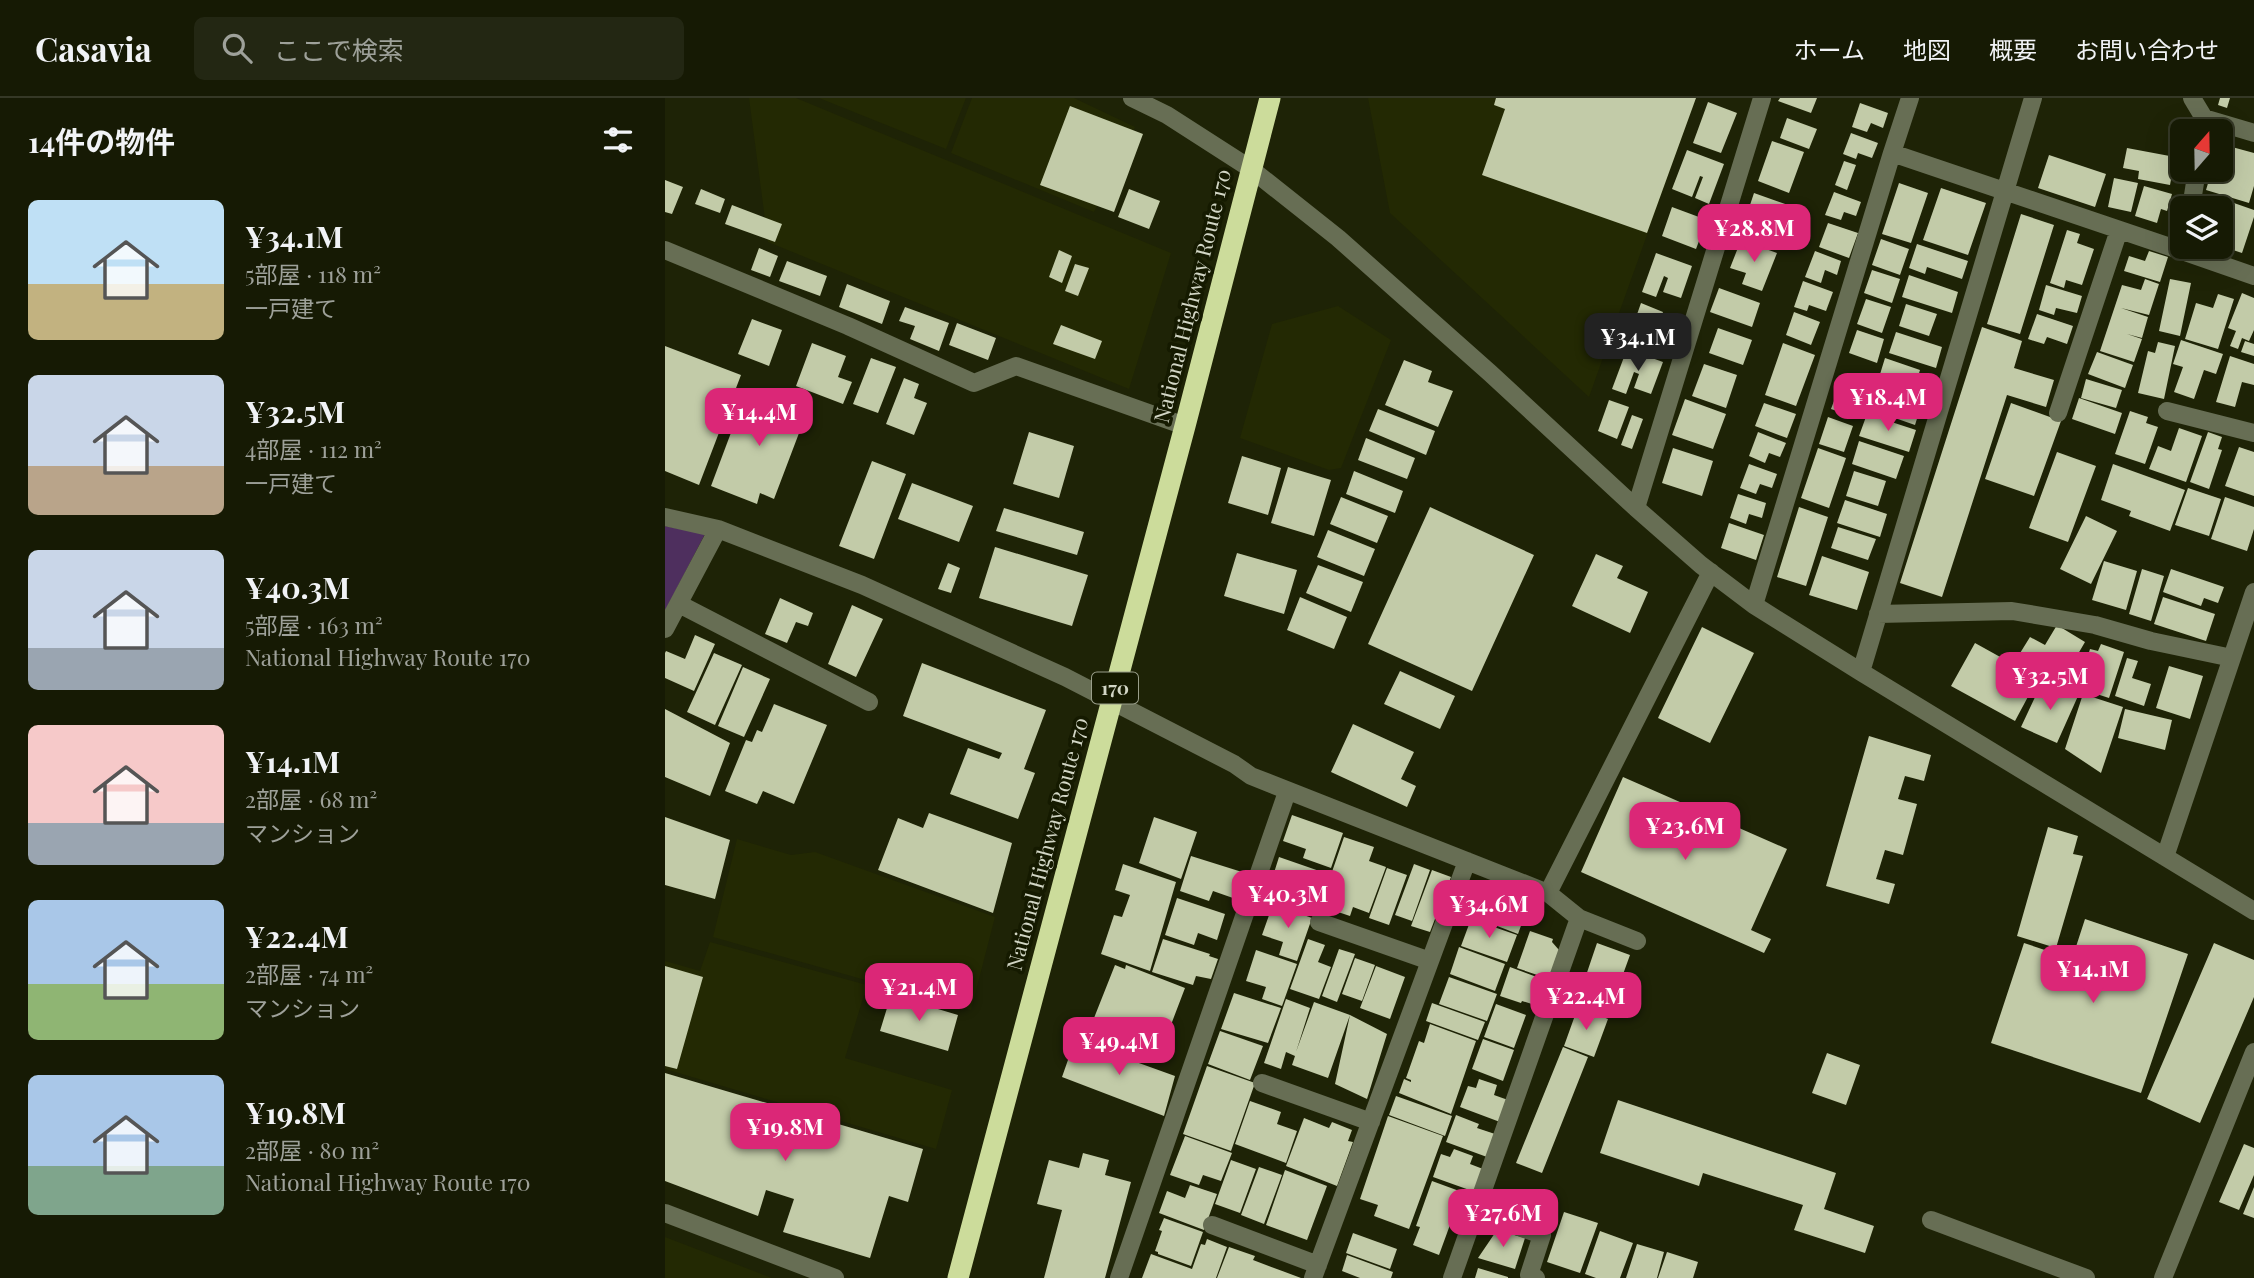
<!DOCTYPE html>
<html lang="ja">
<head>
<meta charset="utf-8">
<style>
  :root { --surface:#161a04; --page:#232713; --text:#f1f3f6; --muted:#9ea19a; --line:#353826; --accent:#db2777 }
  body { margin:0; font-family:"Playfair Display","Noto Sans JP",serif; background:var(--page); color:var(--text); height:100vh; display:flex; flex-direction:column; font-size:26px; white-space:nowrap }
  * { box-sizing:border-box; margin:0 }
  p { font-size:23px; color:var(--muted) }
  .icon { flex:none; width:38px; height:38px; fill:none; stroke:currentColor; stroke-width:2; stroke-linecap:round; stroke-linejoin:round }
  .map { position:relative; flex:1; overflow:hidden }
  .side { display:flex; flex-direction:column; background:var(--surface); width:665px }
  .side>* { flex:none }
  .needle { width:46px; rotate:20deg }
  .fabs { position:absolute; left:1505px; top:21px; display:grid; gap:14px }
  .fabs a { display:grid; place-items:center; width:63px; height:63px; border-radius:10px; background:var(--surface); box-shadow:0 7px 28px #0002,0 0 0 2px var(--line); font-size:35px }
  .price { position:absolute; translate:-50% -60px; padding:0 16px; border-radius:14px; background:var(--accent); color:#fff; font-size:23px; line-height:46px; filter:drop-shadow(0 2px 4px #0008) }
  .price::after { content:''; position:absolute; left:50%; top:42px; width:21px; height:16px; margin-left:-10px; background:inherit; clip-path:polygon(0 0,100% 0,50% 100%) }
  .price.on { background:#222; color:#fff }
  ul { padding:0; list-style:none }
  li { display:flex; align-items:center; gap:21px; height:175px; padding:0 28px }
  li span { display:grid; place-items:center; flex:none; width:196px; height:140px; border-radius:10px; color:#555 }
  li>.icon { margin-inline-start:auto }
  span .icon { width:84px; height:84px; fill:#fffc; stroke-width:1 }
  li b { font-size:30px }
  h2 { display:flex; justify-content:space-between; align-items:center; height:84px; padding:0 28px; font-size:30px }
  header { display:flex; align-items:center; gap:42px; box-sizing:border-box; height:98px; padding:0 35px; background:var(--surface); border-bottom:2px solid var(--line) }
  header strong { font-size:33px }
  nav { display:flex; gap:38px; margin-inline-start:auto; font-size:24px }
  .search { width:490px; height:63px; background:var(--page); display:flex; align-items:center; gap:18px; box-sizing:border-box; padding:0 24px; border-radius:10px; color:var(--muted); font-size:26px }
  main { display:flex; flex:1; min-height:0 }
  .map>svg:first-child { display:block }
</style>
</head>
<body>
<header>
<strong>Casavia</strong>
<div class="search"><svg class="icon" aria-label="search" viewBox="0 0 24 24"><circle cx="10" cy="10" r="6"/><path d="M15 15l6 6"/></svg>ここで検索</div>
<nav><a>ホーム</a><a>地図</a><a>概要</a><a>お問い合わせ</a></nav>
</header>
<main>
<section class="side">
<h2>14件の物件<svg class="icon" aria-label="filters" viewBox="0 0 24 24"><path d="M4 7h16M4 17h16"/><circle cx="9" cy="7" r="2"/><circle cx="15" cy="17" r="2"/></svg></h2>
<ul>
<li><span style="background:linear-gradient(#bfe0f5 60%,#c2b280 0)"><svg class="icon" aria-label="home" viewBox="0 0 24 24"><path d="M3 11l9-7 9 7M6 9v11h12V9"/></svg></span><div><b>¥34.1M</b><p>5部屋 · 118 m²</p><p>一戸建て</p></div></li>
<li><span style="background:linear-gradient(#c9d6e8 65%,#b9a48a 0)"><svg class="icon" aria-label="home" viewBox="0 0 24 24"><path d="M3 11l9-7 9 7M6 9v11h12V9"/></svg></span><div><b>¥32.5M</b><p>4部屋 · 112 m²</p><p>一戸建て</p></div></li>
<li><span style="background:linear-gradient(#c9d6e8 70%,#9aa5b1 0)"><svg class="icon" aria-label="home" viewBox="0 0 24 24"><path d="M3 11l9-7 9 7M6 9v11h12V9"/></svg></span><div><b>¥40.3M</b><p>5部屋 · 163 m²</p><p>National Highway Route 170</p></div></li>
<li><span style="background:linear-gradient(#f6c9c9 70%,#9aa5b1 0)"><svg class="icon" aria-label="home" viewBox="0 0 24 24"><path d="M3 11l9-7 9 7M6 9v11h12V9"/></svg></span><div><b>¥14.1M</b><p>2部屋 · 68 m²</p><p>マンション</p></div></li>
<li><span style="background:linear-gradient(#a9c7e8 60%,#8fb573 0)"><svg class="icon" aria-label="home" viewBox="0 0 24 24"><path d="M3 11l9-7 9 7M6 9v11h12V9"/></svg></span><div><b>¥22.4M</b><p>2部屋 · 74 m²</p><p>マンション</p></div></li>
<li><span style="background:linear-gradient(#a9c7e8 65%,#7fa58c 0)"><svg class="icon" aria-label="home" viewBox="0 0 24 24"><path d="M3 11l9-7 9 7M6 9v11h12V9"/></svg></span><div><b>¥19.8M</b><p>2部屋 · 80 m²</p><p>National Highway Route 170</p></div></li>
</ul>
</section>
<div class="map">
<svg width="1589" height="1180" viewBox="0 0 1589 1180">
  <rect width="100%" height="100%" fill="#1e2306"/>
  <path fill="#232903" d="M84,0h47l375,155 -42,136 -361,-147z
    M154,0h147l-20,51z
    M307,0h102l61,29 -41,85 -143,-59z
    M703,0h328l-107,299 -199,-184z
    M673,208l53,34 -50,128 -12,2 -89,-32 32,-114z
    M72,741l54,16 24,-3 180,65 -24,93 -258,-73z
    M45,844l157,43 -22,73 107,32 -16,59 -271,-80v-108l35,10z
    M0,1139l107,41h-107z"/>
  <path fill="#4e2f5e" d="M0,428l40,8 -40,77z"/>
  <path fill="#c2cba8" d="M831,0h200l-49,135 -165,-58 23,-66 -11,-4z
    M1115,0h37l-6,15 -33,-12z
    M1555,0h10l-3,10 -9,-3z
    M1043,4l29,11 -16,40 -28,-10z
    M1195,5l28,10 -5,15 -12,-5 -4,9 -15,-5z
    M405,8l73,28 -29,78 -74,-27z
    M1122,20l30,11 -8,20 -29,-11z
    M1186,35l27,10 -6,15 -14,-5 -2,6 -13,-5z
    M1107,43l32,11 -15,41 -31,-12z
    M1556,46l33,9v33l-5,17 -43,-13 6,-20h9z
    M1462,50l48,9 -5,28 -32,-6 1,-8 -16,-3z
    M1022,52l37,14 -15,40 -14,-6 8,-21 -3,-1 -8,21 -20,-8z
    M1384,57l57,19 -11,33 -57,-19z
    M1179,63l12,4 -9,25 -12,-5z
    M1449,80l24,5 -7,29 -23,-5z
    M0,82l18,7 -11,27 -7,-2z
    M1234,85l29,10 -17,50 -29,-9z
    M1479,88l28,8 -5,17 -6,-2 -4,14 -22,-7z
    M1276,90l45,15 -18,52 -45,-15z
    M36,91l24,10 -5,14 -25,-9z
    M464,91l31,12 -11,28 -31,-12z
    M1169,94l27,10 -5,14 -12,-4 -3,8 -16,-5z
    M1089,95l34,12 -14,40 -17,-6 6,-16 -17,-6z
    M1546,97l43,15v7l-12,36 -21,-7v-38h-15z
    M67,107l50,19 -7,18 -50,-18z
    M1007,109l35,13 -11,29 -34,-13z
    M1356,116l33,11 -34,109 -33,-10z
    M1163,125l30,10 -9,25 -30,-11z
    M1402,132l13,4 -3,9 17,6 -12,36 -16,-5 -2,8 -14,-5z
    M1216,141l28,10 -9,26 -28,-10z
    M1076,142l36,13 -15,38 -20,-7 4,-11 -16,-5z
    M1252,146l51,17 -6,18 -35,-12 -2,7 -16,-6z
    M94,150l19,8 -8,21 -19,-7z
    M394,152l13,6 -10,27 -13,-6z
    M1150,153l26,10 -4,14 -12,-5 -4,13 -16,-6z
    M1484,153l19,6 -8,25 -36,-11 5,-15 16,5z
    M991,155l36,13 -11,32 -18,-6 5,-14 -4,-2 -8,21 -14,-5z
    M122,163l40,15 -7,20 -41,-15z
    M410,166l14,4 -11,28 -13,-5z
    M1207,172l28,9 -8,24 -28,-10z
    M1244,177l49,17 -6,21 -50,-16z
    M1480,181l14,5 -10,31 -28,-7 27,9 -6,21 -15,-4 15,5 -8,23 -34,-11 22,-66 19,5z
    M1505,181l21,4 -11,53 -21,-5z
    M1138,183l30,11 -7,19 -17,-6 -2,6 -13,-4z
    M182,186l43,17 -8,23 -43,-17z
    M1381,187l36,11 -5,17 -21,-5 -2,7 -15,-5z
    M1054,190l41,15 -8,24 -42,-15z
    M1577,195l12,5v32l-5,11 -7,-3 -4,11 -8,-3 6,-15 -8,-3z
    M1553,196l16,5 -16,50 -33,-10 11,-36 17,5z
    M1201,201l25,8 -9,26 -25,-9z
    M976,205l22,9 -6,17 5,2 4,-12 9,3 -10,26 -17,-6 5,-14 -5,-2 -8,22 -13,-5z
    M1241,206l31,10 -8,22 -30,-10z
    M240,209l44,16 -10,28 -29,-12 5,-13 -16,-5z
    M1129,214l26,10 -9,23 -25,-10z
    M1372,216l36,12 -6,18 -20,-7 -3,7 -16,-5z
    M87,221l30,11 -13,36 -31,-12z
    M292,225l39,15 -8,22 -39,-15z
    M396,227l41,16 -7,18 -42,-15z
    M1317,229l40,14 -8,27 40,12 -8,27 -39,-12 -65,202 -42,-14z
    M1053,230l34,12 -9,25 -34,-12z
    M1192,232l27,9 -7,24 -28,-10z
    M1231,234l46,15 -6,21 -47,-15z
    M1516,242l42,14 -7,20 -12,-4 -10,29 -20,-7 9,-25 -10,-3z
    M1580,243l9,3v12l-13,-4z
    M1493,244l17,4 -11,53 -26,-6 10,-42 7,2z
    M147,245l34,13 -8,21 14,5 -9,22 -47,-18z
    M1118,245l32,12 -19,51 -31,-11z
    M0,248l76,29 -42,110 -34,-14z
    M962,251l36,13 -12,32 -17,-6 5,-14 -5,-2 -8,22 -14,-5z
    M1432,254l36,13 -8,23 -37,-14z
    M1565,258l24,8v21l-12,-3 -7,25 -19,-5z
    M206,260l25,9 -18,46 -25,-9z
    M1220,260l35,12 -8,26 -35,-12z
    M739,262l28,11 -4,11 25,9 -15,36 -53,-22z
    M1039,266l33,11 -11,33 -34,-12z
    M239,280l15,6 -5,14 13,5 -13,32 -28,-11z
    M1421,281l36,11 -6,18 -35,-10z
    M1175,287l26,9 -8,24 -27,-9z
    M1211,290l46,15 -7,22 -46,-16z
    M82,292l60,22 -33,87 -14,-6 -3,11 -46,-18z
    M1414,300l43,15 -7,21 -43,-15z
    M1020,301l41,15 -13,35 -41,-14z
    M944,302l20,7 -12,32 -19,-8z
    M1099,305l32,11 -9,24 -32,-12z
    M1346,305l50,18 -27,75 -49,-17z
    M713,311l57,22 -9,24 -57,-24z
    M1465,313l18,6 -2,6 12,4 -13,37 -30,-10z
    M1202,316l49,16 -7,22 -50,-16z
    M967,317l11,4 -11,30 -11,-4z
    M1163,319l25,9 -9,26 -25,-8z
    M1514,330l23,8 -16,46 -37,-13 9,-23 13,5z
    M364,334l45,14 -15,52 -46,-14z
    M1093,334l28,11 -6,14 -11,-4 -4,10 -16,-7z
    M1543,334l14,5 -4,12 4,1 -13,39 -19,-7z
    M701,340l49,20 -8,21 -49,-19z
    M1194,343l45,15 -8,23 -44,-15z
    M1574,349l15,5v44l-29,-10z
    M1008,350l40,13 -11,35 -40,-13z
    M1153,350l28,10 -17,50 -28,-10z
    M1392,354l39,14 -28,76 -39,-14z
    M577,358l39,12 -13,47 -40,-12z
    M207,363l34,13 -32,85 -35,-13z
    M1084,366l28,10 -5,14 -12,-4 -4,10 -16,-6z
    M1448,366l72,26 -15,41 -41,-15 2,-5 -30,-11z
    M623,369l43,13 -17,56 -43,-13z
    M689,373l49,20 -8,22 -49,-19z
    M1189,373l32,10 -8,25 -32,-10z
    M247,385l61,23 -14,36 -61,-23z
    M1523,390l33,11 -12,37 -34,-11z
    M1073,396l28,9 -4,15 -13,-4 -3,10 -16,-6z
    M676,399l47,19 -11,27 -47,-19z
    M1560,399l29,10v22l-7,22 -36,-12z
    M1180,402l42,14 -7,23 -43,-14z
    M765,409l104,48 -62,136 -104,-47z
    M1134,409l29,10 -22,69 -29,-9z
    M339,410l80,24 -7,23 -81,-24z
    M1421,418l31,15 -26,53 -31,-15z
    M1064,425l35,12 -8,25 -35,-12z
    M1173,429l38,12 -8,21 -37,-12z
    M663,432l47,19 -11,27 -47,-19z
    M330,449l93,28 -16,51 -93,-28z
    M572,455l60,17 -13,44 -60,-18z
    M931,456l27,12 -6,12 31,14 -18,41 -58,-27z
    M1157,458l47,16 -12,38 -48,-15z
    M1439,463l33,10 -11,39 -34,-10z
    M283,465l12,5 -9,25 -13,-4z
    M653,467l45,17 -12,30 -45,-19z
    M1477,471l22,7 -13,45 -22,-7z
    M1506,471l53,18 -6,16 -14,-5 -3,8 -38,-14z
    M635,499l47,20 -13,32 -47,-19z
    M1498,499l52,17 -9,27 -52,-17z
    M115,500l33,15 -5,13 -12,-4 -9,21 -22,-9z
    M187,507l31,14 -27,58 -28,-13z
    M1392,527l28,17 -14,24 7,4 -10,18 -51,-30 13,-21 15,8z
    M1037,529l52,26 -44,90 -52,-25z
    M30,537l20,9 -21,47 -29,-13v-25l1,-2 19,8z
    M1310,545l63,35 -23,43 -64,-35z
    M1436,546l23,8 -15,46 -31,-10 12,-39 8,2z
    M49,555l28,12 -27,60 -28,-13z
    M1462,560l11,3 -6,17 19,6 -7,22 -29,-10z
    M257,565l124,47 -22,59 11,4 -17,46 -68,-25 18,-46 31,11 3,-6 -99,-37z
    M1504,568l34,10 -13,43 -34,-11z
    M78,569l27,12 -26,58 -26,-11z
    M735,573l55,25 -15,33 -56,-25z
    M1378,582l35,16 -21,47 -36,-16z
    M1418,596l40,13 -22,66 -36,-24z
    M109,606l53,21 -33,79 -31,-13 -6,13 -32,-13 21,-51 6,2 5,-12 5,2z
    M0,611l65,34 -20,53 -45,-19z
    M1460,611l47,11 -7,30 -47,-12z
    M688,626l61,28 -13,27 15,7 -9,21 -76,-35z
    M1204,638l62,19 -7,26 -19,-5 -7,23 19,5 -14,51 -18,-5 -9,29 19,5 -6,20 -63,-18z
    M958,679l164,72 -36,81 20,9 -7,14 -183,-81z
    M264,715l83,30 -19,70 -115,-43 20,-52 25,10z
    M627,717l51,18 -12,35 -28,-10 3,-9 -23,-8z
    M0,719l65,23 -15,59 -50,-14z
    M489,719l43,15 -16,47 -42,-16z
    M1383,729l30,9 -5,18 10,2 -27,92 -39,-12z
    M679,739l30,10 -5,14 17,6 -17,46 -16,-6 -3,9 -15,-5 4,-11 -15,-5z
    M526,758l51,16 -9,26 -20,-7 -4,10 -29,-10z
    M614,759l49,17 -14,40 -26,-9 6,-18 -22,-8z
    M458,766l53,18 -26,89 -49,-17 13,-39 8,2 8,-22 -15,-5z
    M749,766l16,6 -18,51 -17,-6z
    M722,770l20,7 -18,50 -20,-7z
    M767,772l19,7 -21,55 -19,-6z
    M811,789l46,17 -1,3 6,2 -9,25 -52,-20z
    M512,800l48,16 -8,26 -19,-7 -4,12 -29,-10z
    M608,806l39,14 -15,43 -18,-6 4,-13 -21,-7z
    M806,821l46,16 -10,27 -46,-16z
    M1420,821l103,35 -47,139 -150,-50 33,-100 48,16z
    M865,833l23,8 -1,3 7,8 -10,29 -32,-11z
    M498,841l47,15 -1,2 9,3 -7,20 -15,-3 -3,9 -41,-13z
    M643,841l17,6 -7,17 13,5 -12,32 -29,-10z
    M932,845l33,12 -21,58 -32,-11z
    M1549,845l40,17v37l-54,126 -53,-24z
    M794,849l46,17 -10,27 -45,-17z
    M674,851l16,5 -18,48 -15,-6z
    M591,852l41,14 -15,42 -20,-7 4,-12 -20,-6z
    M690,860l20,7 -13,36 -20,-7z
    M450,867l10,4 1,-4 59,23 -24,63 -57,-22 2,-6 -12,-5z
    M0,868l38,11 -26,92 -12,-3z
    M711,868l29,11 -15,42 -30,-11z
    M845,869l40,15 -8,20 -5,-2 -2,5 -13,-4 -1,2 -21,-7z
    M784,879l48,17 -10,27 -48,-17z
    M569,895l47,15 -13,35 -47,-14z
    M226,897l67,20 -10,36 -68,-20z
    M621,901l24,9 -14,44 18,-50 36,13 37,19 -20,65 -32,-15 15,-69 -22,63 -36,-13 3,-9 -9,-4 -5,17 -17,-6z
    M767,905l53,19 -7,18 -52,-19z
    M831,906l30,11 -12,33 -30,-11z
    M913,909l30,12 -14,38 -30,-11z
    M765,926l46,17 -25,73 -52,-21 5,-14 7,3v-2l-5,-2 13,-37 5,2z
    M555,933l43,15 -13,34 -42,-16z
    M818,941l31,11 -11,31 -31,-12z
    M410,942l100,36 -11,40 -102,-39z
    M898,949l25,10 -46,116 -26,-10z
    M1162,955l33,12 -14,40 -34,-12z
    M542,968l48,17 -24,68 -48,-17z
    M0,975l258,76 -15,53 -19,-6 -19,62 -87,-26 11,-33 -28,-9 -8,26 -93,-35z
    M814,981l18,6 -3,10 14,5 -8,22 -40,-15 8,-21 8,2z
    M731,998l56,20 -7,20 -56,-21z
    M953,1002l218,73 -12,36 50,17 -9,27 -71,-23 9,-25 -100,-32 -4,13 -99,-33z
    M585,1003l31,11 -4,12 20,7 -11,32 -51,-19z
    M791,1017l23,9 -2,4 18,6 -8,23 -41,-15z
    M723,1018l55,20 -34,93 -35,-13 4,-11 -18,-6z
    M639,1020l25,10 3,-6 20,8 -4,11 5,1 -16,44 -51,-20z
    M520,1038l47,17 -11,28 -18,-6 -4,10 -29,-10z
    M1579,1046l10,4v27l-15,35 -20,-8z
    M789,1051l19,7 -3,8 13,5 -8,23 -42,-15 8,-23 9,3z
    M418,1055l26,7 -4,15 26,7 -26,96h-61l18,-68 -25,-6 12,-44 30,8z
    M566,1062l25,9 -16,44 -25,-9z
    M594,1069l23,8 -18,49 -23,-9z
    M620,1072l42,16 -20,54 -41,-15z
    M767,1083l30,11 -23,63 -26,-10 7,-18 -4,-1z
    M525,1087l27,9 -13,36 -45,-17 8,-22 18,7z
    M1589,1089v31l-11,-4z
    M899,1114l34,11 -18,50 -33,-11z
    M499,1120l39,14 -12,34 -33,-12v-2l-3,-1 7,-20 -3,-1z
    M832,1132l28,8 -10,31 -37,-11z
    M935,1133l33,12 -13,35h-24l-11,-4z
    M688,1135l44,16 -7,20 -44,-16z
    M542,1141l20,8 -11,31h-74l9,-24 41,15 9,-25 4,1z
    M972,1146l27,8 -7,26h-31z
    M564,1149l26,9 -2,4 48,18h-84z
    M1002,1154l31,10 -5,16h-35z
    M682,1157l46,17 -2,6h-31l-18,-7z
    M813,1170l30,9v1h-33z"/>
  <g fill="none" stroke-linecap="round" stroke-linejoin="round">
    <path stroke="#676e54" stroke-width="18" d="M467,0l35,17 84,54 87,69 152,135 146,135 65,57 53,40 107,67 393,239
      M1245,0l-18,55 293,99 1,-5
      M1527,0l12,20 -2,13
      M1539,20l50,15
      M1526,110l6,-38
      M0,152l183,76 126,57 42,-17 169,60
      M1520,154l69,24
      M1502,313l87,22
      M1393,315l61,-183
      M971,410l126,-410
      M0,419l53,12 144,56 203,92 169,87 17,12 297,117 31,25 -127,360
      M14,506l190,98
      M1089,507l138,-452
      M1213,516l134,-3 83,14 56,16 81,17
      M0,531l53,-100
      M1196,574l172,-574
      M1500,759l89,-265
      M883,795l163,-321
      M914,820l58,23
      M654,824l111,39
      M597,985l109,39
      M810,1114l67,23 -13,40 7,3
      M0,1115l170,65
      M1266,1122l155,58
      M547,1127l106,40
      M454,1180l168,-486
      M648,1180l154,-417
      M1498,1180l91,-226"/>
    <path stroke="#ccdc9b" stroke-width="21" d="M293,1180l227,-852 85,-328"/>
  </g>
  <g text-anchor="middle" stroke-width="7" stroke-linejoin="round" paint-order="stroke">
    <rect fill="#151a00" stroke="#999e8a" stroke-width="2" x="427" y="574.5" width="46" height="31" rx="5"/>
    <g font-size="19" font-weight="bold" fill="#d2d6c5">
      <text x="450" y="597">170</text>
    </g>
    <g font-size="21" fill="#d2d6c5" stroke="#151a00">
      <text transform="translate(528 198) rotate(-76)" y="7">National Highway Route 170</text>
      <text transform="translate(383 746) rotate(-75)" y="7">National Highway Route 170</text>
    </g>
  </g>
</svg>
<div class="fabs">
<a><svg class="needle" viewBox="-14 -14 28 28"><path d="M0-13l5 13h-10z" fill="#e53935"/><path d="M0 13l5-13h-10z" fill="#9ea19a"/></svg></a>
<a><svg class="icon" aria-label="layers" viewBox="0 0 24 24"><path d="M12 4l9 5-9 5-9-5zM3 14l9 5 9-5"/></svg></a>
</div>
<b class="price" style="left:1089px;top:166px">¥28.8M</b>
<b class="price on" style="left:973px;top:275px">¥34.1M</b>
<b class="price" style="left:1223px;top:335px">¥18.4M</b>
<b class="price" style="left:94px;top:350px">¥14.4M</b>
<b class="price" style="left:1385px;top:614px">¥32.5M</b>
<b class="price" style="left:1020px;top:764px">¥23.6M</b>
<b class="price" style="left:623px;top:832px">¥40.3M</b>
<b class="price" style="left:824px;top:842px">¥34.6M</b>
<b class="price" style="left:1428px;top:907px">¥14.1M</b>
<b class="price" style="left:254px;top:925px">¥21.4M</b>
<b class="price" style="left:921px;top:934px">¥22.4M</b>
<b class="price" style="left:454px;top:979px">¥49.4M</b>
<b class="price" style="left:120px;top:1065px">¥19.8M</b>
<b class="price" style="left:838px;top:1151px">¥27.6M</b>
</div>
</main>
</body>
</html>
